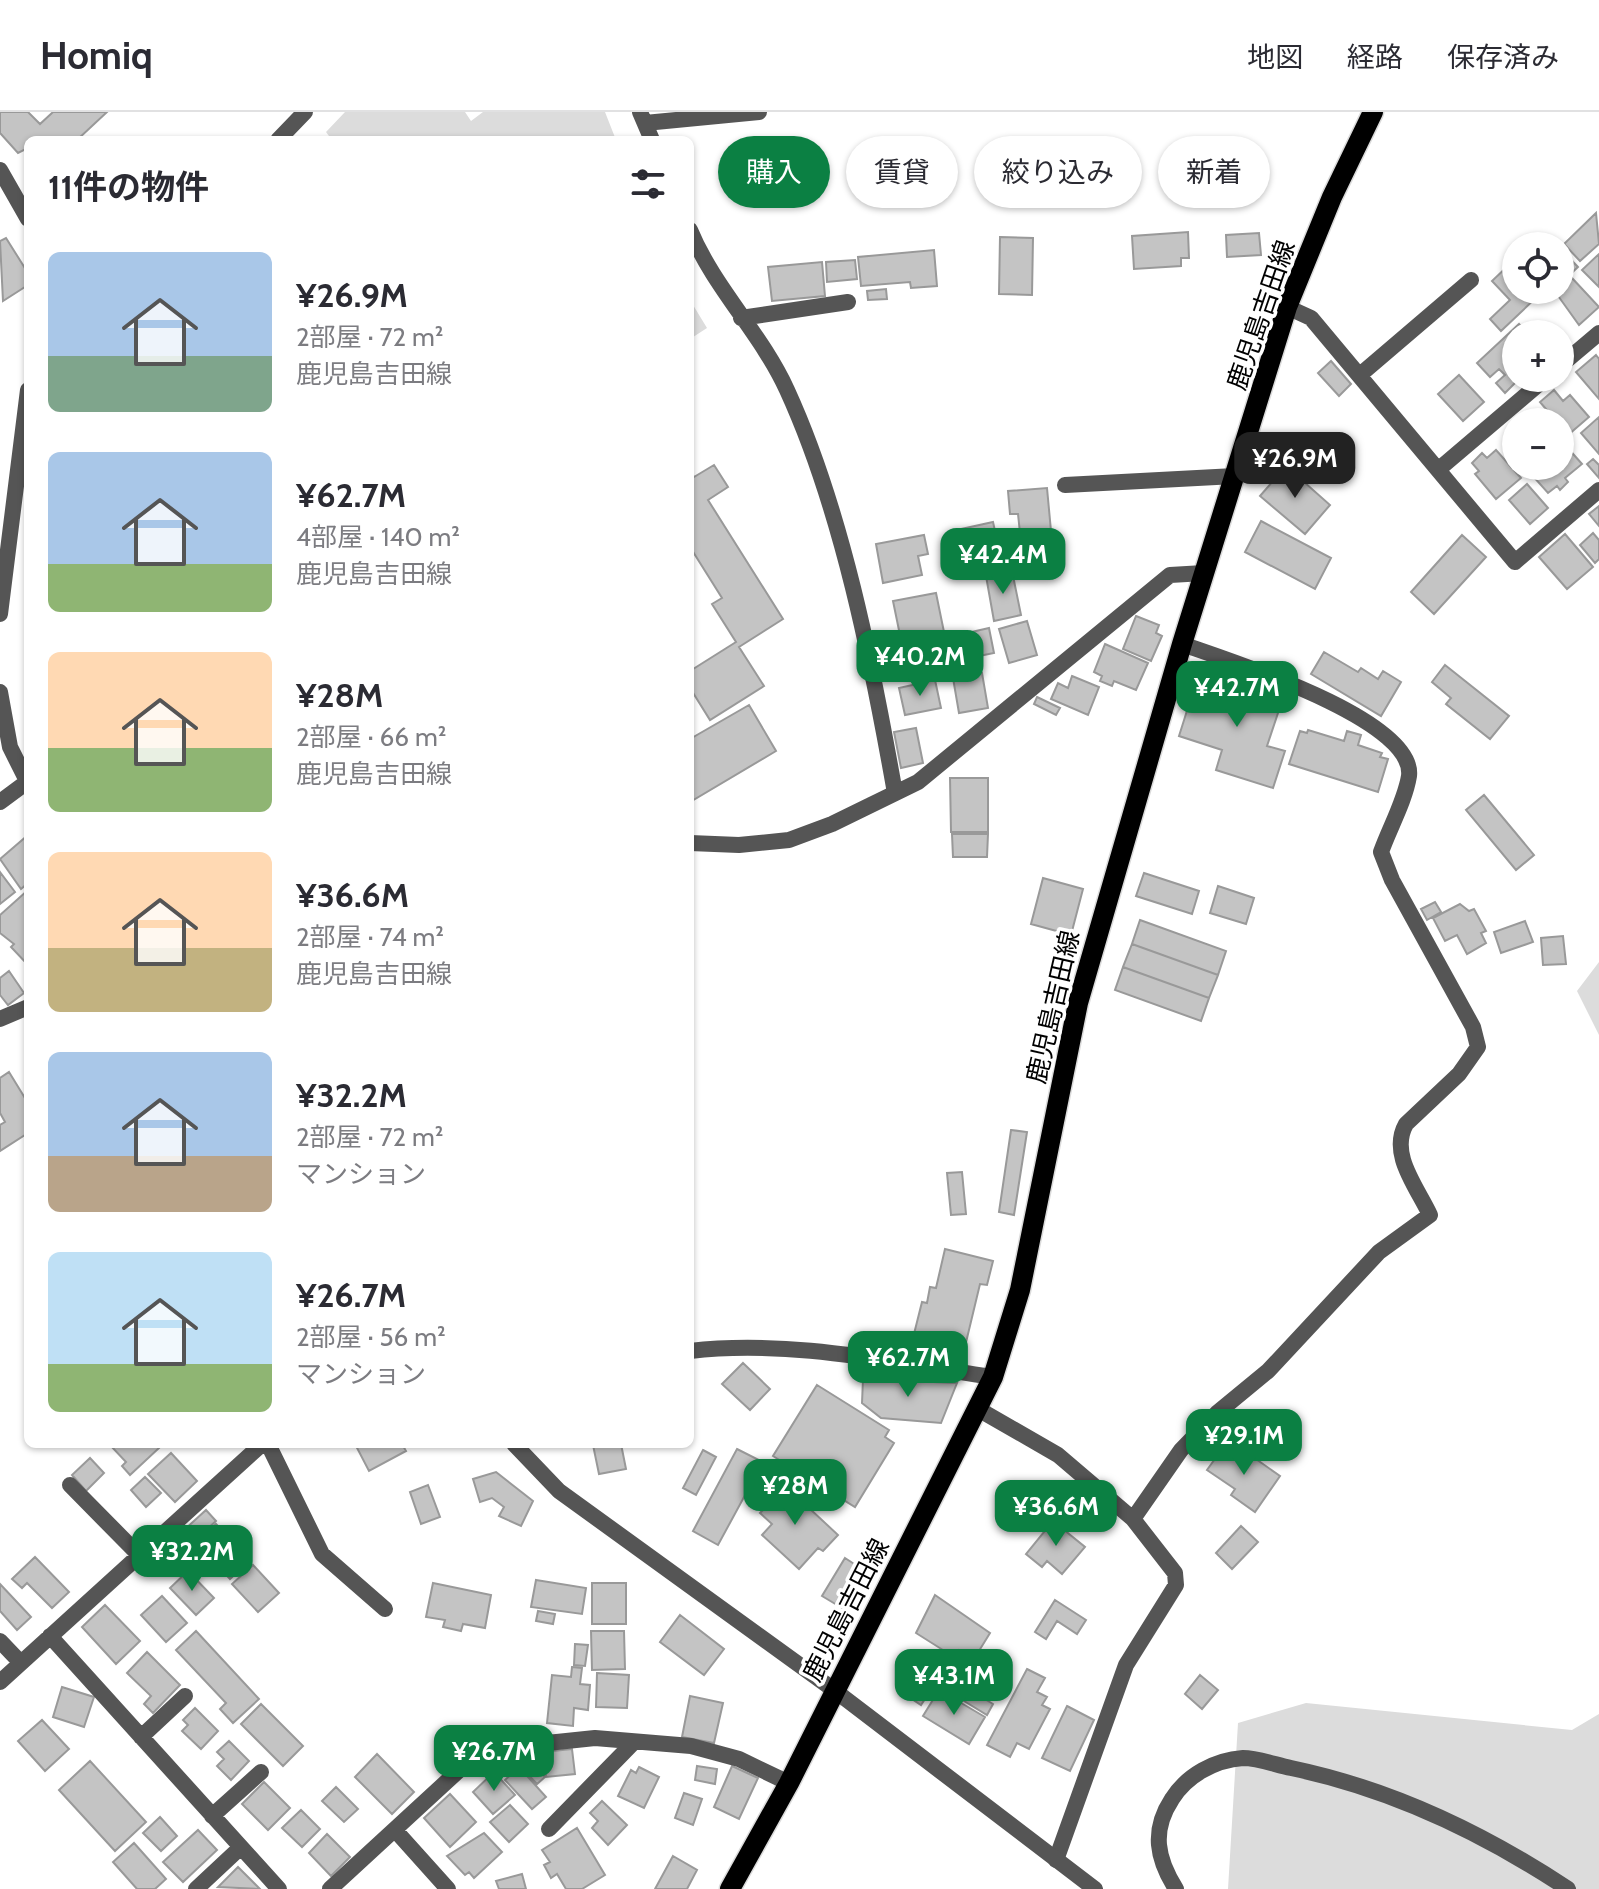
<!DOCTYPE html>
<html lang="ja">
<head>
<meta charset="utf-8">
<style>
  :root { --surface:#fff; --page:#f2f2f3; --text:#2b2b33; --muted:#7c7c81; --line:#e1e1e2; --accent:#0b8043 }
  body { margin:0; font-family:Cabin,"Noto Sans JP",sans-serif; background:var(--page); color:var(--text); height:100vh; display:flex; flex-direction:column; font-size:30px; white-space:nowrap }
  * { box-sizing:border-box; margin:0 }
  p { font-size:26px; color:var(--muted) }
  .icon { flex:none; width:44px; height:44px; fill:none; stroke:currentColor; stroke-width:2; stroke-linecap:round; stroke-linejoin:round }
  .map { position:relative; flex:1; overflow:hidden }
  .sheet { position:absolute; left:24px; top:24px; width:670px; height:1312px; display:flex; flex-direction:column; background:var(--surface); border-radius:12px; box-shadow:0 2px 6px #0004 }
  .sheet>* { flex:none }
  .top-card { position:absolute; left:718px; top:24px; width:760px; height:72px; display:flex; gap:16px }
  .buttons { position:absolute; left:1502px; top:120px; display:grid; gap:16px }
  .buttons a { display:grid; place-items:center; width:72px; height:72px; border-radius:50%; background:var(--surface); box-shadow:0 2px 6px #0004; font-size:40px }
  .price { position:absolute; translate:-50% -68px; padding:0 18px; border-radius:16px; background:var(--accent); color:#fff; font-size:26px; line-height:52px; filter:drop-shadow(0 2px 4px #0008) }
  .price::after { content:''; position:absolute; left:50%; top:48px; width:24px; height:18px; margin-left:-12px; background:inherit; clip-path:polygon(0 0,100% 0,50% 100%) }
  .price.selected { background:#222; color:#fff }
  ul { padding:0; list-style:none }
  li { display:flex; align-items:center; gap:24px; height:200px; padding:0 24px }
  li span { display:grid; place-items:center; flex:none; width:224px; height:160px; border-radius:12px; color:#555 }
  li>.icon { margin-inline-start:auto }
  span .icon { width:96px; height:96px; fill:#fffc; stroke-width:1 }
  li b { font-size:34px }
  h2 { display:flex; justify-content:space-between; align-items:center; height:96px; padding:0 24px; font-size:34px }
  .pill { padding:0 28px; border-radius:36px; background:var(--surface); box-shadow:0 2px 6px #0004; font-size:28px; line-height:72px }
  .pill.selected { background:var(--accent); color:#fff }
  header { display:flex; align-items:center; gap:48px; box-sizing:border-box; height:112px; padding:0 40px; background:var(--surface); border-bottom:2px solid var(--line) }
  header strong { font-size:38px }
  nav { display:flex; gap:44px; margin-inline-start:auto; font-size:28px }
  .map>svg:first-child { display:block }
</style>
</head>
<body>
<header>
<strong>Homiq</strong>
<nav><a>地図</a><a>経路</a><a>保存済み</a></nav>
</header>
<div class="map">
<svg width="1599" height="1777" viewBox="0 0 1599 1777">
  <rect width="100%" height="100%" fill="#fff"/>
  <path fill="#dcdcdc" d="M345,0h120l6,9 12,-9h122l11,28h-284l-6,-8z
    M690,188l17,28 -17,11z
    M1599,850v73l-22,-44z
    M1306,1591l266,27 27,-16v175h-371l10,-166z"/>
  <path fill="#c4c4c4" stroke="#999" stroke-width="2" d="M0,0h28l12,12 13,-12h54l-30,28h-49v8l-10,5 -18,-20z
    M1596,101l3,31 -19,17 -16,-17z
    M1188,120l1,26h-8v8l-47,3 -2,-33z
    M1259,121l2,22 -34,2 -1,-22z
    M1000,125l33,1 -1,57 -33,-1z
    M1550,125l8,9h-30l5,-5z
    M6,126l22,35v12l-25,16 -3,-60z
    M1560,136l18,19 -18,17z
    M934,138l3,36 -26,2 -1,-6 -49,4 -3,-29z
    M1599,142v33l-17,-17z
    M855,148l2,19 -30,3 -1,-20z
    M822,150l3,34 -53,5 -4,-34z
    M1511,151l5,5v22h20l4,4 -39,37 -11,-12 20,-19 -18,-19z
    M1572,166l27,29 -20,18 -23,-32z
    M886,177l1,10 -19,1 -1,-9z
    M1519,212l9,10h-12v44h4l-15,15 -9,-10 9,-8 -6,-6 -9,8 -13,-14z
    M1596,243l3,4v40l-23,-27z
    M1331,249l20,23 -12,12 -21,-23z
    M1459,263l25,27 -21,19 -25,-27z
    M1554,278l9,11 7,-6 19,22 -21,18 -28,-33z
    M1599,305v37l-18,-21z
    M1566,334l16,18 -17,14 3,4 -8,8 -3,-4 -9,7 -16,-18 10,-9h18v-15z
    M1496,338l25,28 -25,21 -21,-25 4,-3 -7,-8 10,-10 5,5z
    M1593,347l6,6v13l-12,-14z
    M714,353l14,22 -20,13 75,119 -44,28 25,39 -54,34 -20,-32v-17l46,-29 -24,-38 10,-6 -32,-51v-76l4,6z
    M1286,354l44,39 -25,29 -45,-38z
    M1527,372l21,24 -18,16 -21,-24z
    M1047,376l4,43 -31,2 -2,-19h-8l-2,-23z
    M1599,394v20l-10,-12z
    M1261,409l70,37 -16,31 -70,-37z
    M993,410l4,18 5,-1 6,27 -32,6 -2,-13 -7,1 -6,-31z
    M1593,421l6,7v19l-4,4 -15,-18z
    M1565,422l28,33 -26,22 -28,-32z
    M924,423l4,19 -10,2 4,19 -39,8 -7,-39z
    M1462,423l24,22 -52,57 -23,-22z
    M1012,459l9,44 -27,6 -8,-45z
    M936,481l8,39 -43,8 -8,-39z
    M1136,504l23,9 -3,8 6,3 -11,25 -28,-12z
    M1027,509l10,34 -28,8 -10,-34z
    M989,516l5,25 -35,7 -5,-24z
    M939,527l7,32 -47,9 -7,-32z
    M1105,532l43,19 -12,27 -22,-9 -2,5 -12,-5 2,-5 -8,-4z
    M1324,540l34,20 3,-4 17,11 5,-8 18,11 -20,34 -70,-42z
    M1445,553l64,51 -19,23 -44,-35 5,-6 -19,-16z
    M982,561l6,35 -29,5 -6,-35z
    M1072,564l27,11 -11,28 -37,-16 7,-16 10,5z
    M1197,567l43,14 4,-11 40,13 -17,51 18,5 -12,37 -57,-18 6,-20 -43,-14z
    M935,568l6,28 -36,7 -6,-27z
    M1037,585l23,11 -4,7 -22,-11z
    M749,593l27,46 -86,51v-63z
    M916,616l7,35 -22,5 -7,-36z
    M1308,618l36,11 3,-10 14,4 -3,10 24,8 -2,4 8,2 -10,33 -89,-28 11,-33 7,2z
    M950,666h38v54h-37z
    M1484,683l50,60 -18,15 -50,-60z
    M952,722h36l-1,23h-34z
    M28,723v48l-7,6 -21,-30z
    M0,760l15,20 -15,12z
    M1144,761l55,18 -7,23 -56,-18z
    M1043,766l40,11 -12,46 -40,-11z
    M1218,774l36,12 -8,26 -36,-11z
    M28,778v75l-17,-18 3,-3 -14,-11v-18z
    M1435,790l6,10 -14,8 -6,-11z
    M1460,792l9,7 5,-2 12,22 -5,2 5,10 -19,11 -10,-19 -12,6 -12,-23z
    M1140,808l86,31 -8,24 -86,-31z
    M1525,809l8,21 -32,11 -7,-21z
    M1563,824l3,28 -23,1 -2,-27z
    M1132,832l86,31 -9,23 -86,-31z
    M1123,855l86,31 -8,23 -86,-31z
    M9,859l15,22 -16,12 -8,-10v-17z
    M9,960l19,31v30l-28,18v-26l5,-3 -5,-9v-35z
    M1011,1018l16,2 -13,83 -15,-3z
    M962,1060l4,42 -15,1 -4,-42z
    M945,1137l48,12 -6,24 -7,-1 -18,75 -51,-13 11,-44 5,1 3,-16 6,1z
    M743,1251l27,26 -20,21 -28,-26z
    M863,1267l94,4 -16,40 -60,-5 -19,-15z
    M817,1273l72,45 -4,7 9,6 -39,64 -82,-51z
    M155,1332l4,4 -29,27 -8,-9 4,-4 -16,-17z
    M355,1332h47l4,7 -37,20z
    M621,1332l5,25 -27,5 -6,-29z
    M1225,1333l25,17 3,-5 27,19 -25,36 -24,-17 4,-6 -28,-19z
    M737,1337l26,13 -45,83 -25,-14z
    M703,1338l13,7 -20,38 -13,-7z
    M171,1341l26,28 -22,21 -27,-28z
    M90,1346l14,15 -18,18 -14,-16z
    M496,1360l37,29 -12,25 -22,-10 5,-9 -12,-9 -12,4 -7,-23z
    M145,1365l16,16 -15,14 -15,-17z
    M780,1369l58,54 -15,16 -5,-3 -19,21 -37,-34 10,-11 -12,-11 10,-10 -5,-5z
    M428,1373l12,32 -19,7 -11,-32z
    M1068,1385l23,19 -11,14 -23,-20z
    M206,1398l10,11 -23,21 -10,-11z
    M1053,1409l32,26 -23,27 -15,-13 -5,6 -16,-13z
    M216,1412l34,36 -20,19 -11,-12 -4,4 -15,-15 5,-5 -9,-9z
    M1241,1414l17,16 -26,27 -16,-16z
    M35,1445l34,35 -17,16 -25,-25 -5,5 -10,-9z
    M845,1446l20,13 -23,37 -20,-12z
    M253,1453l26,28 -21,19 -26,-28z
    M188,1459l26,27 -18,17 -26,-27z
    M536,1468l50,8 -4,26 -51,-7z
    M433,1471l58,12 -6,33 -22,-4 -2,7 -18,-4 2,-7 -19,-3z
    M592,1471h34v41h-34z
    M0,1472l31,33 -14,13 -17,-19z
    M935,1483l55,38 -16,26 -15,-9 -5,7 -38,-24z
    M162,1484l25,27 -21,19 -25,-27z
    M1055,1488l31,20 -9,14 -20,-13 -11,18 -11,-7z
    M105,1493l35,36 -24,23 -34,-37z
    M538,1499l17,3 -2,10 -17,-3z
    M680,1503l44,34 -20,26 -44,-33z
    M196,1519l63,68 -26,24 -13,-14 6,-6 -50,-53z
    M591,1519h33l1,38 -33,1z
    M575,1532l13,1 -3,21 -11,-1z
    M147,1540l33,33 -27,28 -9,-9 7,-8 -24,-23z
    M572,1555l10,1 -2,16 10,1 -2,25 -14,-2 -1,18 -26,-3 5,-48 19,2z
    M1027,1557l18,9 -8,14 10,5 -5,8 8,4 -21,40 -12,-6 -7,14 -23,-12z
    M912,1560l22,13 -13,20 -21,-14z
    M597,1561l32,2 -2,33 -31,-1z
    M1200,1563l18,15 -16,19 -17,-15z
    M62,1575l32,10 -10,30 -31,-10z
    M939,1578l46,27 -16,27 -46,-28z
    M970,1578l23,14 -6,11 -23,-14z
    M690,1584l33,7 -9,40 -32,-6z
    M261,1592l42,42 -20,20 -42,-42z
    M1067,1594l27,14 -24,51 -28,-13z
    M195,1596l23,23 -17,18 -19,-18 6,-6 -5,-5z
    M42,1608l27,29 -24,22 -27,-30z
    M229,1629l20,20 -18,19 -14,-14 7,-7 -7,-7z
    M572,1637l3,25 -29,3 -3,-25z
    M377,1642l37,38 -22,22 -37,-37z
    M529,1648l16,17 -8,7 -16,-17z
    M90,1649l56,61 -31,29 -56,-61z
    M697,1654l20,3 -2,15 -20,-4z
    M732,1654l26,12 -19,41 -25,-12z
    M519,1655l27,30 -14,12 -27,-29z
    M639,1655l20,10 -15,31 -26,-12 13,-26 5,3z
    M494,1660l21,23 -22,19 -20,-22z
    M264,1670l26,26 -22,22 -26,-26z
    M336,1675l22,22 -14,13 -22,-21z
    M684,1681l18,6 -9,26 -18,-7z
    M450,1682l26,28 -26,25 -26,-29z
    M602,1689l25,24 -19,20 -16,-17 6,-7 -8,-8z
    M510,1693l18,19 -19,18 -19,-20z
    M301,1698l19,19 -18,18 -20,-19z
    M160,1705l17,19 -16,15 -18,-18z
    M577,1716l28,47 -23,14h-16l-9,-15 -6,4 -7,-13 6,-3 -8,-12z
    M198,1718l19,20 -34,32 -20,-20z
    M484,1721l18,19 -28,26 -5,-6 -4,3 -18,-19z
    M327,1722l23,23 -19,19 -22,-23z
    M134,1731l32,36 -11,10h-18l-24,-27z
    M673,1744l24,14 -10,19h-32z
    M238,1755l22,22 -42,-2z
    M522,1762l4,15h-27l-3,-8z"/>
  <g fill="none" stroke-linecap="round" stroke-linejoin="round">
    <g stroke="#dbdbdb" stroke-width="23">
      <path id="primary" d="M730,1777l59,-106 204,-406 27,-87 58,-287 104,-359 105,-337 45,-110 41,-85"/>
    </g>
    <path stroke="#555" stroke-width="16" d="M640,0l12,28
      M645,11l114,-11
      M278,28l27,-28
      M0,58l28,49
      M690,118c24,58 71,103 97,160 55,120 85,273 108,403
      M1287,195l24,11 204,244 84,-72
      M741,206l107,-16
      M1560,254l39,-33
      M1361,262l110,-94
      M1439,357l107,-91
      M1065,373l170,-9
      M0,502l28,-224
      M0,580l10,55 18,36
      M0,690l27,-20
      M690,731l49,2 50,-5 43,-16 86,-42 252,-207 34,-2
      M0,907l28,-12
      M690,1239c101,-12 204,12 303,26
      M978,1297l80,46 75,64 48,-69 36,-37 51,-42 111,-119 51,-37c-13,-28 -41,-61 -24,-91l53,-50 19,-27 -5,-20 -81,-147 -11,-28c8,-23 24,-51 28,-76 7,-57 -182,-116 -227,-132
      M268,1332l54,110 63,55
      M514,1332l45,47 275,199
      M70,1373l69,70
      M50,1524l229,253
      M0,1529l21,22
      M0,1570l262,-238
      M141,1625l44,-41
      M212,1704l49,-44
      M549,1717l85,-87
      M395,1718l53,59
      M1056,1748l70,-195 50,-80 -1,-12 -42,-54
      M196,1777l45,-42
      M330,1777l151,-139 114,-12 96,8 48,13 50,24"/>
    <path stroke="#555" stroke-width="16" d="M834,1578l261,199
      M1176,1777c-19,-30 -25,-58 -4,-90 15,-24 43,-39 71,-41 15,0 33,7 48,10 101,21 191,64 277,121"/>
    <use href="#primary" stroke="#000" stroke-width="20"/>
  </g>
  <g text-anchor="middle" stroke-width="7" stroke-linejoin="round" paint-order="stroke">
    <g font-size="26" fill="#000" stroke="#fff">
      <text transform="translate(1261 203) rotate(-71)" y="9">鹿児島吉田線</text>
      <text transform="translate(1053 895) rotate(-77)" y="9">鹿児島吉田線</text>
      <text transform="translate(846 1498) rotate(-63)" y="9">鹿児島吉田線</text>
    </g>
  </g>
</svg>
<div class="buttons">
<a><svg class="icon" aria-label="locate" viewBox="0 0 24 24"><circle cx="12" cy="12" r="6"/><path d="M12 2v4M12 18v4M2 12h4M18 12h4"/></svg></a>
<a>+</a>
<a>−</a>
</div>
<b class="price selected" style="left:1295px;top:388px">¥26.9M</b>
<b class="price" style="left:1003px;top:484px">¥42.4M</b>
<b class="price" style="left:920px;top:586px">¥40.2M</b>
<b class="price" style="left:1237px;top:617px">¥42.7M</b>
<b class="price" style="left:908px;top:1287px">¥62.7M</b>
<b class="price" style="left:1244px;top:1365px">¥29.1M</b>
<b class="price" style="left:795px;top:1415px">¥28M</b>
<b class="price" style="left:1056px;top:1436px">¥36.6M</b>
<b class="price" style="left:192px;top:1481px">¥32.2M</b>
<b class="price" style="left:954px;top:1605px">¥43.1M</b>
<b class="price" style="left:494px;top:1681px">¥26.7M</b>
<div class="top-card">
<a class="pill selected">購入</a>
<a class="pill">賃貸</a>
<a class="pill">絞り込み</a>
<a class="pill">新着</a>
</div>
<section class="sheet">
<h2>11件の物件<svg class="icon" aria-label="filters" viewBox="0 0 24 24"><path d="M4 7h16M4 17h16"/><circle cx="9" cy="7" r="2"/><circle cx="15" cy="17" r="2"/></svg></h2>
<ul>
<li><span style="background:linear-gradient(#a9c7e8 65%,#7fa58c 0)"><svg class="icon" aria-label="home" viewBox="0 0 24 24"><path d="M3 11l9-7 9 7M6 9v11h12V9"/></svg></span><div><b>¥26.9M</b><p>2部屋 · 72 m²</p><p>鹿児島吉田線</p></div></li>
<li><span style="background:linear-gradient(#a9c7e8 70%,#8fb573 0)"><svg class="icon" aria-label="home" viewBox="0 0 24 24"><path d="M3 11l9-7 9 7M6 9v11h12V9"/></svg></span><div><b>¥62.7M</b><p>4部屋 · 140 m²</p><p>鹿児島吉田線</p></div></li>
<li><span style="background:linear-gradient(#ffd9b3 60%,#8fb573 0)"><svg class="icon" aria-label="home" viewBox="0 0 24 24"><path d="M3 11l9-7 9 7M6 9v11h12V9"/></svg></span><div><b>¥28M</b><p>2部屋 · 66 m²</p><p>鹿児島吉田線</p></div></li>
<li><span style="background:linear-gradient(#ffd9b3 60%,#c2b280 0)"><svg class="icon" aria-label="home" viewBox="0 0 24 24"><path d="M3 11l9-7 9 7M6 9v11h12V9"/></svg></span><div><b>¥36.6M</b><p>2部屋 · 74 m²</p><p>鹿児島吉田線</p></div></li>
<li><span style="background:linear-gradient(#a9c7e8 65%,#b9a48a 0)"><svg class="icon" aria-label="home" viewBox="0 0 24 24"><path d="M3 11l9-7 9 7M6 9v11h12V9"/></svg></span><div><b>¥32.2M</b><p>2部屋 · 72 m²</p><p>マンション</p></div></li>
<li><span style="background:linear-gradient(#bfe0f5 70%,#8fb573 0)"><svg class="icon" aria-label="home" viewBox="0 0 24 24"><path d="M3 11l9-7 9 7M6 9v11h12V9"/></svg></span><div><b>¥26.7M</b><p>2部屋 · 56 m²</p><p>マンション</p></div></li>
</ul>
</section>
</div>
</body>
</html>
